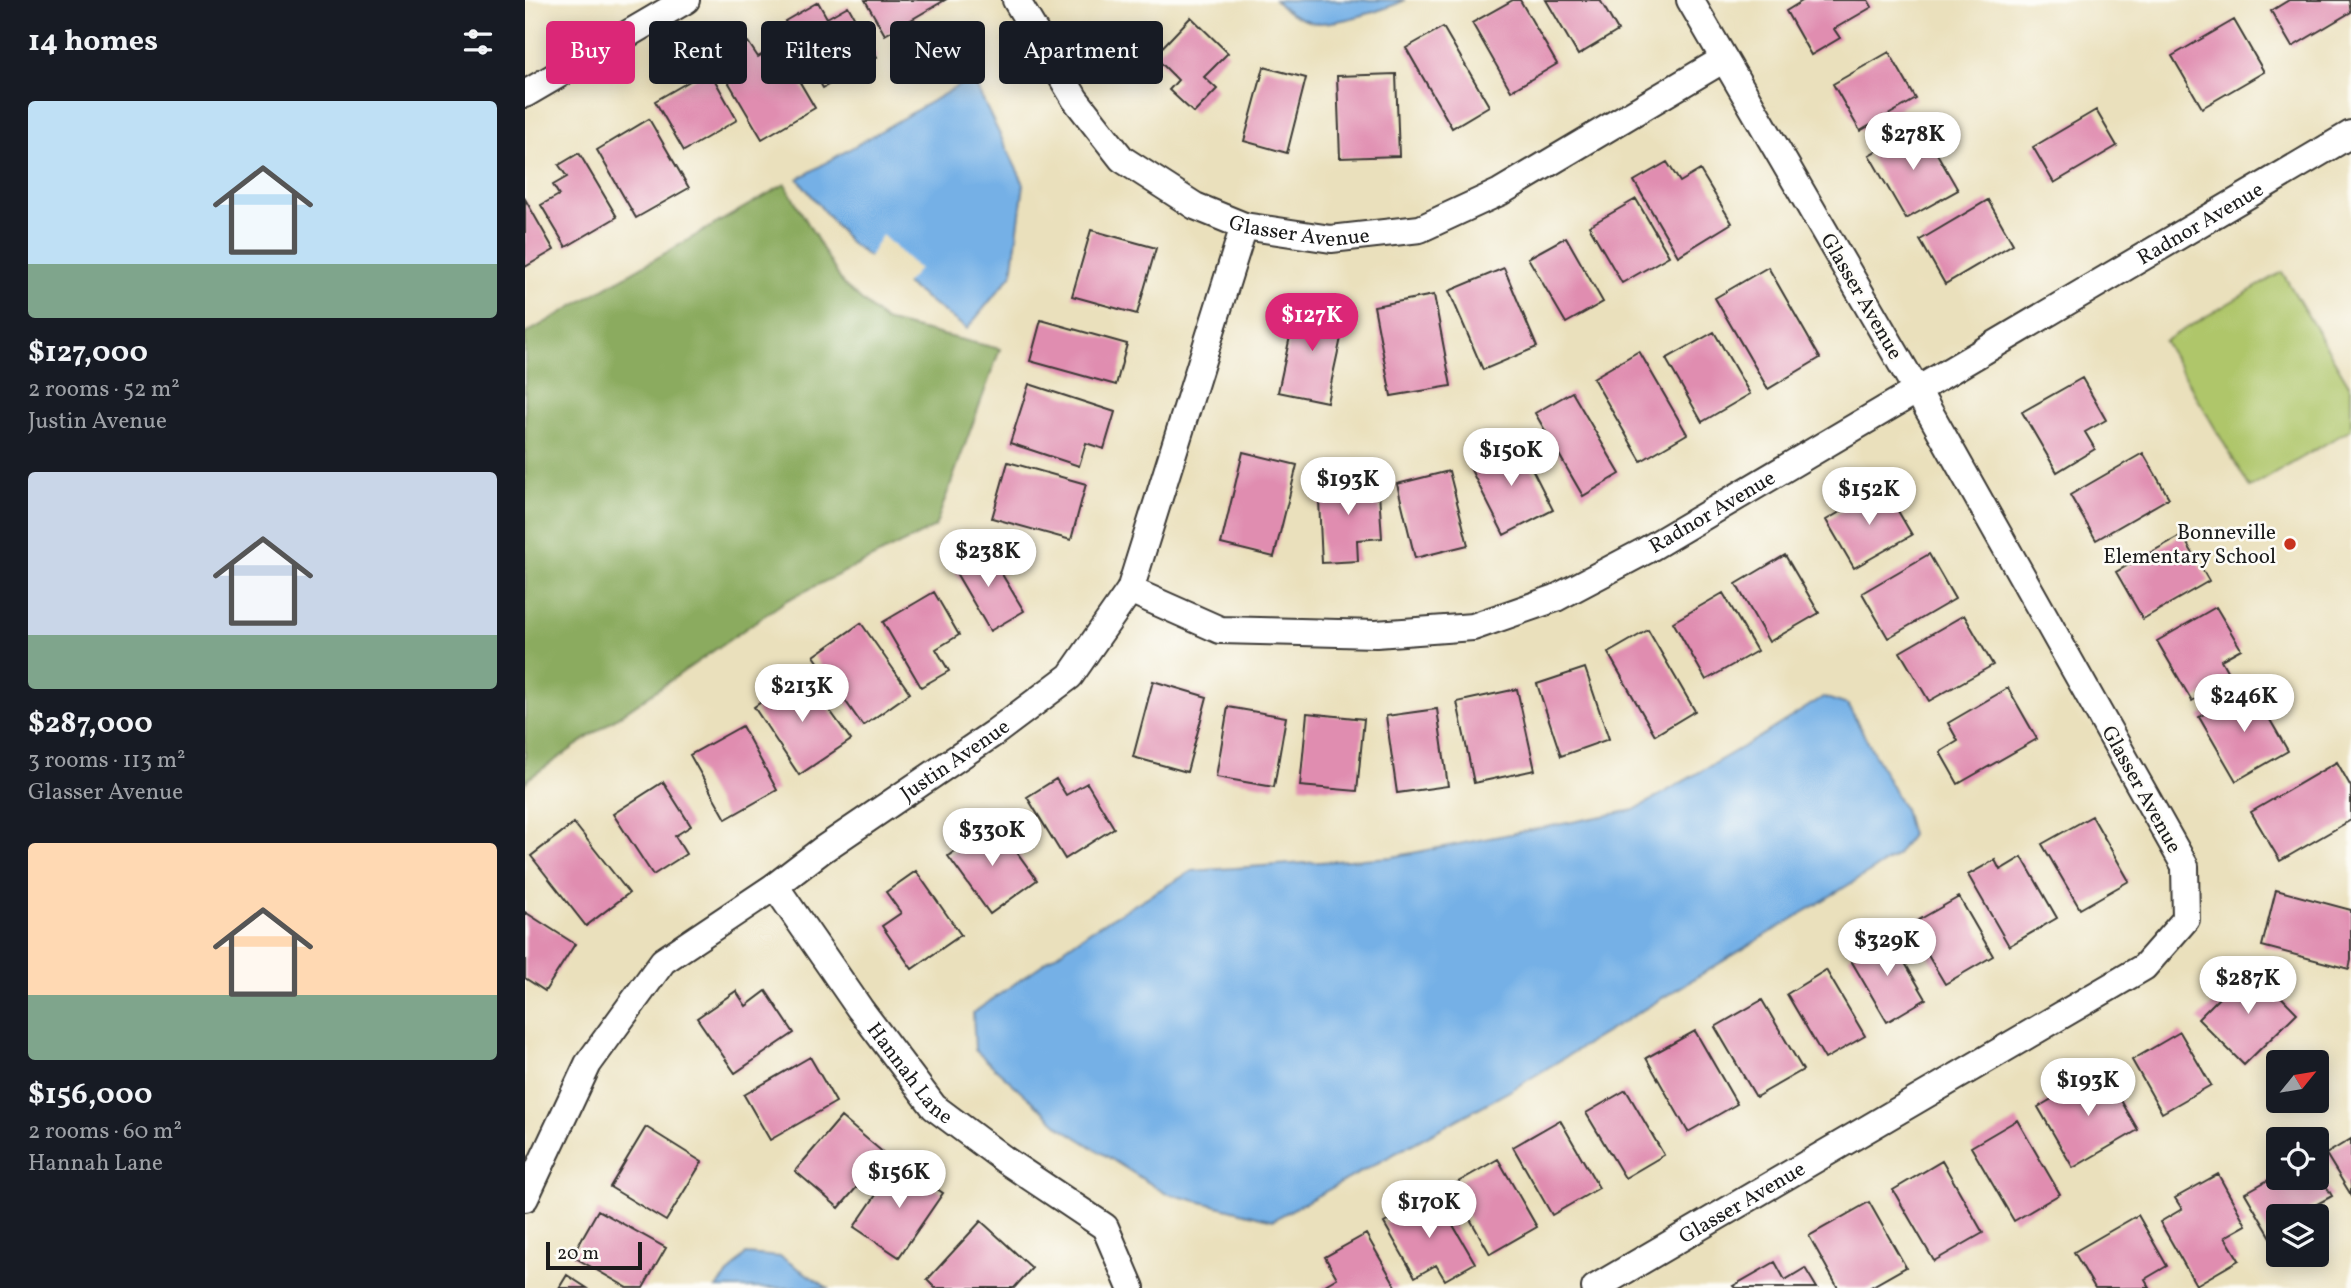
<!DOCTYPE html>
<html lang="en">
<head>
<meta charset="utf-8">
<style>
  :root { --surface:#171b24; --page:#242831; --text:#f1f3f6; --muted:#9ea1a6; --accent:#db2777 }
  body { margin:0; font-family:Vollkorn,serif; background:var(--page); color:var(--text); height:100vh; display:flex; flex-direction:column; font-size:26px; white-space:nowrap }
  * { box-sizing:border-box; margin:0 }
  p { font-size:23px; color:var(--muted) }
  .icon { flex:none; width:38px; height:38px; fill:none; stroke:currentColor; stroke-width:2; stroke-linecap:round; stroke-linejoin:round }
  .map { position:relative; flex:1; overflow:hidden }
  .sheet { display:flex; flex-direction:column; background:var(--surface); width:525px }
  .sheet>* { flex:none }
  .guide { position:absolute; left:21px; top:21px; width:665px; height:63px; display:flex; gap:14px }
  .needle { width:46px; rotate:60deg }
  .fabs { position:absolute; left:1741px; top:1050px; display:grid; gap:14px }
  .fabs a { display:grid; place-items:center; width:63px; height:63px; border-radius:7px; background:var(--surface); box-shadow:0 4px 18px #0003; font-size:35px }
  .scale { position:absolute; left:21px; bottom:18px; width:96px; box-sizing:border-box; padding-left:7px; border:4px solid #1c1c1c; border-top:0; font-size:19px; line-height:24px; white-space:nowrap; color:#1c1c1c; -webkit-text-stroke:5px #fdfcf7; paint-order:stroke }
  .price { position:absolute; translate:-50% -60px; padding:0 16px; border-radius:24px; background:#fff; color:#222; font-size:23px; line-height:46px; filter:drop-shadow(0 2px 4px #0008) }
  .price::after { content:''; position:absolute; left:50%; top:42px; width:21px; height:16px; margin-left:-10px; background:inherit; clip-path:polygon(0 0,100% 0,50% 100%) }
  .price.active { background:var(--accent); color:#fff }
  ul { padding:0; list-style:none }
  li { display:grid; align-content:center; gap:14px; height:371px; padding:0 28px }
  li span { display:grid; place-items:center; height:217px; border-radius:7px; color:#555 }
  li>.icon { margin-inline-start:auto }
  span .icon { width:126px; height:126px; fill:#fffc; stroke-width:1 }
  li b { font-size:30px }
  h2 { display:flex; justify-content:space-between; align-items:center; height:84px; padding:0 28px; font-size:30px }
  .chip { padding:0 24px; border-radius:7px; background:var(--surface); box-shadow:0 4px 18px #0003; font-size:24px; line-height:63px }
  .chip.active { background:var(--accent); color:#fff }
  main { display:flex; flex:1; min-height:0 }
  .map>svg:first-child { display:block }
</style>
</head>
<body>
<main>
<section class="sheet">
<h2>14 homes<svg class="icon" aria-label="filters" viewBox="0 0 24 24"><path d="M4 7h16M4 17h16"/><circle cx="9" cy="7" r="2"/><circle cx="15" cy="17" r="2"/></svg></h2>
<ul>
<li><span style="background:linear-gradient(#bfe0f5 75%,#7fa58c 0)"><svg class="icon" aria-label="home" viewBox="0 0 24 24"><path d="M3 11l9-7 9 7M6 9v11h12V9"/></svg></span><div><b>$127,000</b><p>2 rooms · 52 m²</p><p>Justin Avenue</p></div></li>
<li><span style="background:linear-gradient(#c9d6e8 75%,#7fa58c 0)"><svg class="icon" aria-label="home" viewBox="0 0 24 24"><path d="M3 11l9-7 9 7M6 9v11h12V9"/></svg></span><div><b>$287,000</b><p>3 rooms · 113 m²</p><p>Glasser Avenue</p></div></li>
<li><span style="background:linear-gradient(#ffd9b3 70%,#7fa58c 0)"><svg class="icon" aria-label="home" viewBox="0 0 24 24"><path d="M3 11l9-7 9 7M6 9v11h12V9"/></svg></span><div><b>$156,000</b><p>2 rooms · 60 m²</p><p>Hannah Lane</p></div></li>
</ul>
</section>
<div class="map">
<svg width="1826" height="1288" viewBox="0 0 1826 1288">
  <rect width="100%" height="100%" fill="#fdfcf7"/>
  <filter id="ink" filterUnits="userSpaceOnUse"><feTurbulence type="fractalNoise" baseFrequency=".0143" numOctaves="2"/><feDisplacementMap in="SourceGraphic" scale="14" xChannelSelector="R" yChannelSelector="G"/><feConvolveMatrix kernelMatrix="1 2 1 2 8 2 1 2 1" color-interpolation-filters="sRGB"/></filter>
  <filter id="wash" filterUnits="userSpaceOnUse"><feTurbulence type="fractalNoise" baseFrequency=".00686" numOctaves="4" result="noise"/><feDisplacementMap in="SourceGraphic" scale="28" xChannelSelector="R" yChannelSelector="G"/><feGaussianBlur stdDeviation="1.57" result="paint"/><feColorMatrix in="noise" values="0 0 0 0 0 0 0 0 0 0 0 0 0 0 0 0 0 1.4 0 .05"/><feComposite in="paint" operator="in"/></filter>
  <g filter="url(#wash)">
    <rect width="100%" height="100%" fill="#eae0bc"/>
    <path fill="#afc66b" stroke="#667144" stroke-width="2" d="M1757,272l69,116v41l-101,59 -86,-147z"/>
    <path fill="#8bab5f" stroke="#54643e" stroke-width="2" d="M260,184l58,100 42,37 115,28 -65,178 -148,73 -259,179 -3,5v-450z"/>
    <path fill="#74b0e6" stroke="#486681" stroke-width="2" d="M750,0h130c-18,9 -74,27 -94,22 -14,-4 -27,-11 -36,-22z
      M447,78l52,106 -12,90 -45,55 -118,-87 -51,-63z
      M1298,697l25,8 56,104 7,26 -15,21 -388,236 -235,128 -108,-27 -103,-65 -87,-78 -2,-37 118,-83 101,-59 200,-14 242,-47 124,-72z
      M221,1254l35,3 47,31h-112z"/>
    <path fill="#eae0bc" d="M357,235l37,34 -16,18 -36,-27z"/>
    <g id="blocks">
      <path fill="#e08db0" d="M340,0h80l-60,35z
        M988,0h7l37,64 -46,27 -39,-68z
        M1021,0h54l18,31 -40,24z
        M1279,0h64l4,7 -38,22 6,9 -29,17 -25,-44z
        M1764,0h60l2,12 -59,35 -21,-36z
        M293,2l9,16 21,-12 29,51 -54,31 -38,-67z
        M666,17l37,36 -24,24 13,12 -23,24 -25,-23 9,-10 -24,-24z
        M1709,20l30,52 -62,36 -30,-52z
        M918,27l46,79 -37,22 -46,-80z
        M223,42l10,15 20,-12 37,63 -53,31 -46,-78z
        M1364,52l27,47 -56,32 -27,-47z
        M739,67l42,11 -19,75 -43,-12z
        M184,70l28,50 -53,31 -29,-50z
        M871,74l3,82 -59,2 -3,-82z
        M1571,110l21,36 -63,37 -21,-36z
        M124,119l40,69 -53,30 -39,-68z
        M1396,126l37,64 -52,29 -37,-64z
        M54,153l38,64 -51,30 -25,-42 18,-10 -6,-10 14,-8 -8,-12z
        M1142,162l13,20 20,-12 32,53 -54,33 -44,-75z
        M0,199l29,51 -29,17z
        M1111,199l33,57 -47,27 -33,-57z
        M1463,200l25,44 -68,40 -25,-44z
        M566,230l65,18 -19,66 -65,-18z
        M1041,237l37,65 -37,21 -38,-65z
        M1243,267l52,91 -52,31 -53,-91z
        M979,268l33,79 -54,23 -34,-79z
        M909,295l17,91 -60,10 -17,-90z
        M772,304l49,11 -19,87 -49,-10z
        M516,320l86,24 -11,41 -86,-24z
        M1189,332l36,62 -48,28 -36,-63z
        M1114,351l48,83 -46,27 -48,-83z
        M1557,378l24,42 -21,12 10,17 -38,23 -35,-60z
        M504,384l86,28 -11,37 -18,-6 -7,23 -69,-23z
        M1047,392l48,82 -37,22 -48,-83z
        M993,441l35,69 -49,25 -35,-69z
        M718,452l54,13 -23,92 -53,-13z
        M1618,453l26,45 -73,42 -26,-45z
        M483,462l78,22 -15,56 -79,-22z
        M924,471l19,74 -53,13 -18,-74z
        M823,478v2l30,-2 4,60 -25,2 1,21 -36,2 -4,-84z
        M1359,487l28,48 -58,33 -28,-48z
        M1657,535l27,46 -66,38 -27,-47z
        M460,546l39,65 -34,20 -38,-65z
        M1404,554l26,45 -67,39 -26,-45z
        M1260,555l34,58 -50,29 -33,-58z
        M409,592l25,43 -23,14 13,22 -28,16 -38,-65z
        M1198,593l34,58 -51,29 -33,-58z
        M1691,607l25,42 -20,11 10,18 -39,23 -35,-60z
        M1439,615l29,50 -64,36 -29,-49z
        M336,623l49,70 -47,33 -49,-70z
        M1123,630l47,81 -40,24 -47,-82z
        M1060,668l24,71 -48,17 -24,-72z
        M278,673l48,67 -52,35 -45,-68z
        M628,681l54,16 -20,75 -54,-15z
        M1726,687l37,64 -52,30 -37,-64z
        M1483,688l29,51 -79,45 -18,-32 18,-11 -10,-18z
        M992,689l18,81 -61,13 -17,-81z
        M703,707l58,10 -12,70 -58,-10z
        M912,709l11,77 -51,7 -11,-77z
        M782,713l57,6 -7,72 -57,-5z
        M217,726l35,64 -51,29 -36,-64z
        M1812,762l14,25v33l-71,41 -29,-49z
        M531,779l10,16 21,-12 27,45 -49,31 -38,-62z
        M138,782l28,44 -16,10 11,18 -33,21 -40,-61z
        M1567,816l37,65 -49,28 -38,-65z
        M470,822l42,58 -47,34 -42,-58z
        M49,823l55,70 -43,33 -55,-70z
        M1497,857l35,61 -48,28 -41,-71 27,-15 5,10z
        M391,871l45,64 -49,34 -30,-43 19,-13 -15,-21z
        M1751,890l75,20v50l-2,9 -87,-23z
        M1434,897l34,59 -48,28 -35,-59z
        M0,912l50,32 -30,47 -20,-13z
        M1363,934l38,65 -39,23 -38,-65z
        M1726,966l46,47 -53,52 -46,-46z
        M1301,970l39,66 -40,23 -38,-65z
        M211,991l10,15 20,-15 28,42 -59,40 -38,-55z
        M1237,1000l41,70 -47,27 -41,-70z
        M1170,1031l42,73 -49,28 -42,-74z
        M1655,1032l31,53 -49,28 -30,-53z
        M285,1057l26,45 -66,38 -26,-45z
        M1578,1069l35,61 -65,38 -35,-61z
        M1101,1090l38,65 -39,23 -39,-65z
        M316,1117l44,37 -46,54 -44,-37z
        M1035,1120l39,68 -47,27 -39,-68z
        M1492,1120l43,74 -46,27 -43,-74z
        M121,1127l56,35 -36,59 -56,-34z
        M1826,1139v56l-25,-41z
        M973,1159l39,68 -47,27 -39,-68z
        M1417,1161l41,72 -49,28 -41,-71z
        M373,1163l45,30 -44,64 -45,-30z
        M1792,1170l15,26 -24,13 4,7h-33v35l-34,-58 34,-19v4h38z
        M1693,1174l28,51 -21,12 14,23 -43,25 -36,-63 22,-13 -7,-11z
        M910,1194l40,69 -30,17 -9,-15 -21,12 -31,-54z
        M1344,1202l37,65 -37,21h-31l-29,-52z
        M73,1210l68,38 -23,40h-15l-56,-32z
        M1613,1215l29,51 -22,13 5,9h-55l-21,-36z
        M456,1221l51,47 -18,20h-79l-8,-8z
        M841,1234l31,54h-77l17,-10 -12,-21z
        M1250,1262l10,18 20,-12 12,20h-82l-2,-2z
        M42,1275l20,13h-28z"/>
    </g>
  </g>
  <g filter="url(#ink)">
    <use href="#blocks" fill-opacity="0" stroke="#3b3934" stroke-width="2"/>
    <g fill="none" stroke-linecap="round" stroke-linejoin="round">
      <g stroke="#3b3934" stroke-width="30">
        <g id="street">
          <path id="s1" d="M491,0l59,99 47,60 73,47 49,20 87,13 89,-10 80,-37 224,-133"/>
          <path d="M0,94l161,-94"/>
          <path id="s2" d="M605,590l90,40 156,4 97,-7 83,-29 89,-47 706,-417"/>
          <path id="s3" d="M250,886l85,123 74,98 71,53 100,67 26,61"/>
          <path id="s4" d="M0,1198l63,-134 75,-103 112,-75 47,-36 172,-117 76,-57 60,-86 114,-364"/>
          <path id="s5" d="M1070,1288l549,-321 42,-48 -1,-53 -252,-448 -243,-418"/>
        </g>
      </g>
      <use href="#street" stroke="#fff" stroke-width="26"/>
    </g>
  </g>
  <circle fill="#c8321e" stroke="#fdfcf7" stroke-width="2.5" cx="1765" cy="544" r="7"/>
  <g text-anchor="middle" stroke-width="5" stroke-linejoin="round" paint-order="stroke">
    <g font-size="21" fill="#1c1c1c" stroke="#fdfcf7">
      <text dy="7" stroke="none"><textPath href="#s2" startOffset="1185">Radnor Avenue</textPath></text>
      <text dy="7" stroke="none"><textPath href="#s1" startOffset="387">Glasser Avenue</textPath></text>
      <text transform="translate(1337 296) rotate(60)" y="7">Glasser Avenue</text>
      <text dy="7" stroke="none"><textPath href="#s2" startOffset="618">Radnor Avenue</textPath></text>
      <text dy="7" stroke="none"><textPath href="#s4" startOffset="630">Justin Avenue</textPath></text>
      <text transform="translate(1617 789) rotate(61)" y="7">Glasser Avenue</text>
      <text dy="7" stroke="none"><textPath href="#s3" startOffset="231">Hannah Lane</textPath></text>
      <text dy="7" stroke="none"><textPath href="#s5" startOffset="170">Glasser Avenue</textPath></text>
    </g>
    <g font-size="21" fill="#1c1c1c" stroke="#fdfcf7" text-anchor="end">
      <text x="1751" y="539">Bonneville<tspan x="1751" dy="24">Elementary School</tspan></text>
    </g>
  </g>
</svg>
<div class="fabs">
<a><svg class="needle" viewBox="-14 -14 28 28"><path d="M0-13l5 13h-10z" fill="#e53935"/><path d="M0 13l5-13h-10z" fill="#9ea1a6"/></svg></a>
<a><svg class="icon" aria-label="locate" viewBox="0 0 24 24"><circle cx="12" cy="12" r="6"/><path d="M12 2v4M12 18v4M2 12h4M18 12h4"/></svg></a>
<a><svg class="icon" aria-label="layers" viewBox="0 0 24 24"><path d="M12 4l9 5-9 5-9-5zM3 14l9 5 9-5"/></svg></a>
</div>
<div class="scale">20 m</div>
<b class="price" style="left:1388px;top:172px">$278K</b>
<b class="price active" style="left:787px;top:353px">$127K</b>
<b class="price" style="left:986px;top:488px">$150K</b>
<b class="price" style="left:823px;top:517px">$193K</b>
<b class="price" style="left:1344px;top:527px">$152K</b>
<b class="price" style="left:463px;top:589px">$238K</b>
<b class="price" style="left:277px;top:724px">$213K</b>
<b class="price" style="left:1719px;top:734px">$246K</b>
<b class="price" style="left:467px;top:868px">$330K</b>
<b class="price" style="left:1362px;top:978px">$329K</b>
<b class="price" style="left:1723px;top:1016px">$287K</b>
<b class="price" style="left:1563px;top:1118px">$193K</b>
<b class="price" style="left:374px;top:1210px">$156K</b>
<b class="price" style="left:904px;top:1240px">$170K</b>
<div class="guide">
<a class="chip active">Buy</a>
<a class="chip">Rent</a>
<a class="chip">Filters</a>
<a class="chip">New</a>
<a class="chip">Apartment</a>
</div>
</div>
</main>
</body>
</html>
